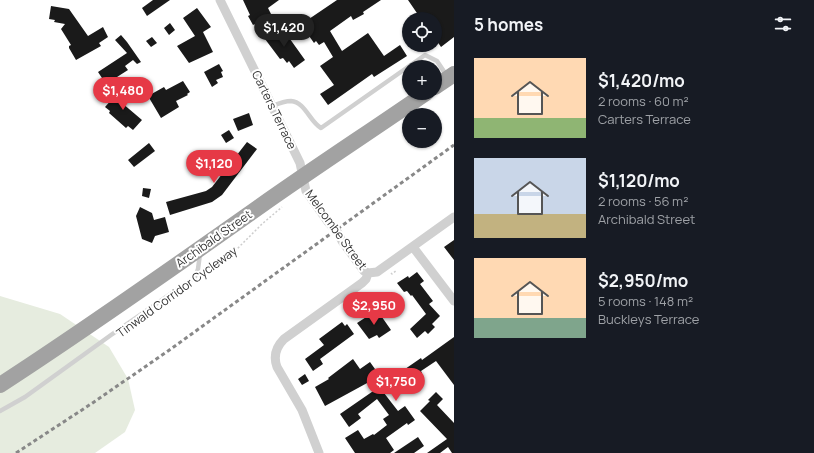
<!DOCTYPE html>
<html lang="en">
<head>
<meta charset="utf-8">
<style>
  :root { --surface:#171b24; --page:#20242c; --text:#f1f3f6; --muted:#9ea1a6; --accent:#e63946 }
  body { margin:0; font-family:Manrope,sans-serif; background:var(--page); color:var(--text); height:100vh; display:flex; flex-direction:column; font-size:15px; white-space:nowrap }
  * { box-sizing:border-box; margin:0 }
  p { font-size:13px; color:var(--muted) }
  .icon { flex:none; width:22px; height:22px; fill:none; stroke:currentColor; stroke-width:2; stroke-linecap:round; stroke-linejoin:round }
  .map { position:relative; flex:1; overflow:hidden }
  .side { display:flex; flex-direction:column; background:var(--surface); width:360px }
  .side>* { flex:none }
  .controls { position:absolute; left:402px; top:12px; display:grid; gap:8px }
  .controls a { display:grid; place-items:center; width:40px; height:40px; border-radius:50%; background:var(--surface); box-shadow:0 1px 3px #0004; font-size:20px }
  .price { position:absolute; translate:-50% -34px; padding:0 9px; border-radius:14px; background:var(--accent); color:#fff; font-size:13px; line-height:26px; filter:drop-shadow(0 1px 2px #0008) }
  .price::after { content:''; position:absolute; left:50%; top:24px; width:12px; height:9px; margin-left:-6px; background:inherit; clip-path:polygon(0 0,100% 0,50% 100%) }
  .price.active { background:#222; color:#fff }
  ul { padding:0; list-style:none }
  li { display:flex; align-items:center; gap:12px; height:100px; padding:0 20px }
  li span { display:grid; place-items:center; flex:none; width:112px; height:80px; border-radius:0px; color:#555 }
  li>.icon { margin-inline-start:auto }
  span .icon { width:48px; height:48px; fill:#fffc; stroke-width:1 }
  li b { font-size:17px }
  h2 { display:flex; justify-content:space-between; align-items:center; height:48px; padding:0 20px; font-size:17px }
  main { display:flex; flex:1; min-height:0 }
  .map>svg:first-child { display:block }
</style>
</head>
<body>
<main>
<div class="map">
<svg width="454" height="453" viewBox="0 0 454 453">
  <rect width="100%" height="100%" fill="#fff"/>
  <path fill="#e6ecdf" d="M0,296l60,18 49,33 19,32 7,31 -10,22 -30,21h-95z"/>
  <path fill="#1a1a1a" d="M153,0h17l-23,16 -5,-8z
    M243,0h36l-11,8 4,8 -19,9 -5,-9 2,-1z
    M337,0h44l-18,12 1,2 -11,6 -2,-4 -21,15 12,20 26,-18 16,23 16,-11 7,11 -33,21 -2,-3 -44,31 -8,-11 14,-9 -14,-19 13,-9 -9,-15 -5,3 -3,-4 -2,2 -7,-10 5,-3 -6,-9z
    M408,0h46v37l-13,10 -6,-9v-19h-14z
    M51,6l18,3 19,27 15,-9 5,10 -9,6 2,3 -25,14 -7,-12v-2l2,-1 -10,-16 4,-5 -11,-2 1,-2 -6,-1z
    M197,8l14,19 -8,5 10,20 -24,11 -12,-17 18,-10 -12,-18z
    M170,23l5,7 -6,5 -5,-7z
    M270,28l8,9 7,-5 20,28 -11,8 -5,-7 -2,2 -4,-5 -3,1 -18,-24z
    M121,35l6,7 14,20 -4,2 -4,-4 -8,6 3,4 -22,14 -8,-12 29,-19 -12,-13z
    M152,37l5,6 -6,4 -5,-6z
    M219,64l4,7 -2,1 2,5 -7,3 2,3 -6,4 -8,-15z
    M183,81l7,11 -3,2 1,1 -12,6 3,6 -18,11 -13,-22 16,-9 2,3z
    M121,89l8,7 -7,7 20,17 -9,10 -5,-4 -2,2 -17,-15 1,-2 -5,-4z
    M249,113l4,12 -15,6 -5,-12z
    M229,130l5,8 -8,5 -5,-8z
    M247,142l10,7 -35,46 -10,7 -42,13 -4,-13 40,-11 6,-4z
    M149,143l6,8 -21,16 -6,-7z
    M143,188l8,1 -2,9 -7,-2z
    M140,207l12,6 2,7 11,-3 4,15 -14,4 -3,7 -10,-4 -6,-23z
    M454,240v20l-10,-13z
    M417,272l7,9 -4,3 13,17 -4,3 11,12 -8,8 3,3 -7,7 -3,-3 -8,7 -7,-9 16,-15 -14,-19 -1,1 -4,-5 -3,1 -7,-9 11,-7 1,2z
    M381,295l8,11 -10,7 -7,-12z
    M377,310l14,20 -12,8 -2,-3 -8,4 -12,-16z
    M342,322l3,4 2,-2 7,10 -34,25 3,5 -10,7 -8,-12 19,-14 -5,-6z
    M454,337v48l-18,-24 -15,10 1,2 -5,4 5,6 -14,11 -9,-12 -15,11 14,18 7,-5 10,14 -7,5 -1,-2 -21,15 8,12 -4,3h-35l-10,-15 13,-8 6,9 9,-5 1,1 13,-10 -4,-6 6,-4 -12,-16 -19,15 3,4 -12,9 -9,-13 81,-56 1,2z
    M353,359l7,10 10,-7 10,14 -55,30 -10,-19 14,-8 -1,-1z
    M305,374l4,7 -7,4 -4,-6z
    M436,392l7,7 -6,6 17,18v30h-2l-4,-6 -8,6h-13l20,-14 -27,-28 10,-10 -2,-1z
    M418,437l6,9 -10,7h-20z"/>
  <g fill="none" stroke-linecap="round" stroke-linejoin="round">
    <path stroke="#cdcdcd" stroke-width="1.5" stroke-dasharray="2 2" stroke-linecap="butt" d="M391,273l1,1 5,-4
      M203,275l32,-24 27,-27 20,-17"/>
    <path stroke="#d0d0d0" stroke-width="4.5" d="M272,106c5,-2 13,-5 19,-5 14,1 19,21 30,27l104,-73 12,6 10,15
      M0,411l25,-14 86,-62 84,-58 3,-8 2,-15"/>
    <path stroke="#d0d0d0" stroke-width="9" d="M220,0l80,163 6,28 22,31 10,11 4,8 22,30 4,2 9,-1 77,-55
      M413,247l41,54
      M319,453l-17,-43 -25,-43c-4,-11 -1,-20 7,-28l78,-56 4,-4 2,-6"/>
    <path stroke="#a2a2a2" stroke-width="16" d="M435,87l19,-13
      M0,385c88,-57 174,-118 259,-178 55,-39 112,-76 167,-114"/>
    <path stroke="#888" stroke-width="3" stroke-dasharray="4 3" stroke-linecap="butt" d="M16,453l75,-49 77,-53 286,-206"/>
  </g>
  <g text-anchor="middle" stroke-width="4" stroke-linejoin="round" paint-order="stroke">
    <g font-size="12" fill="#333" stroke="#fff">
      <text transform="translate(274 110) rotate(64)" y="4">Carters Terrace</text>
      <text transform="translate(336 230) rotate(54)" y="4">Melcombe Street</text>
      <text transform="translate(214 239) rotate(-35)" y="4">Archibald Street</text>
      <text transform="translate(177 292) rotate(-36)" y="4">Tinwald Corridor Cycleway</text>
    </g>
  </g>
</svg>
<div class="controls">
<a><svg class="icon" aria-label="locate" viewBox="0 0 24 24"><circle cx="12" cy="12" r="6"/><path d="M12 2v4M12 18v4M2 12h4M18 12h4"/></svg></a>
<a>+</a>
<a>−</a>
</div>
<b class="price active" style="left:284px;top:48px">$1,420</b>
<b class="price" style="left:123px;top:111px">$1,480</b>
<b class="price" style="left:214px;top:184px">$1,120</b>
<b class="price" style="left:374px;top:326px">$2,950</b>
<b class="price" style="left:396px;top:402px">$1,750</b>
</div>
<section class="side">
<h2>5 homes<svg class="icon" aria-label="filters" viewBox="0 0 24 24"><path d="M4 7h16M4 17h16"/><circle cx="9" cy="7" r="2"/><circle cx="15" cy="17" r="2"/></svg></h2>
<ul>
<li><span style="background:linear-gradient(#ffd9b3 75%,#8fb573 0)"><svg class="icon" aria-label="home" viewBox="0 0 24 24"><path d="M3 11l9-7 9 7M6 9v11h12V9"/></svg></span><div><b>$1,420/mo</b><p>2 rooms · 60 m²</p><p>Carters Terrace</p></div></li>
<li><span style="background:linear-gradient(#c9d6e8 70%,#c2b280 0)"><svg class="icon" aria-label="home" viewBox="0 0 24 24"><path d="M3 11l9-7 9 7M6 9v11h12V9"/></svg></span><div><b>$1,120/mo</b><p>2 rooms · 56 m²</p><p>Archibald Street</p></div></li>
<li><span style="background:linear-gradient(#ffd9b3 75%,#7fa58c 0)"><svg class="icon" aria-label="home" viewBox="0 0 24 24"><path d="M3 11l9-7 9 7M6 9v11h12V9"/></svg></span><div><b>$2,950/mo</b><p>5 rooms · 148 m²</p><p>Buckleys Terrace</p></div></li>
</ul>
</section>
</main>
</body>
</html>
